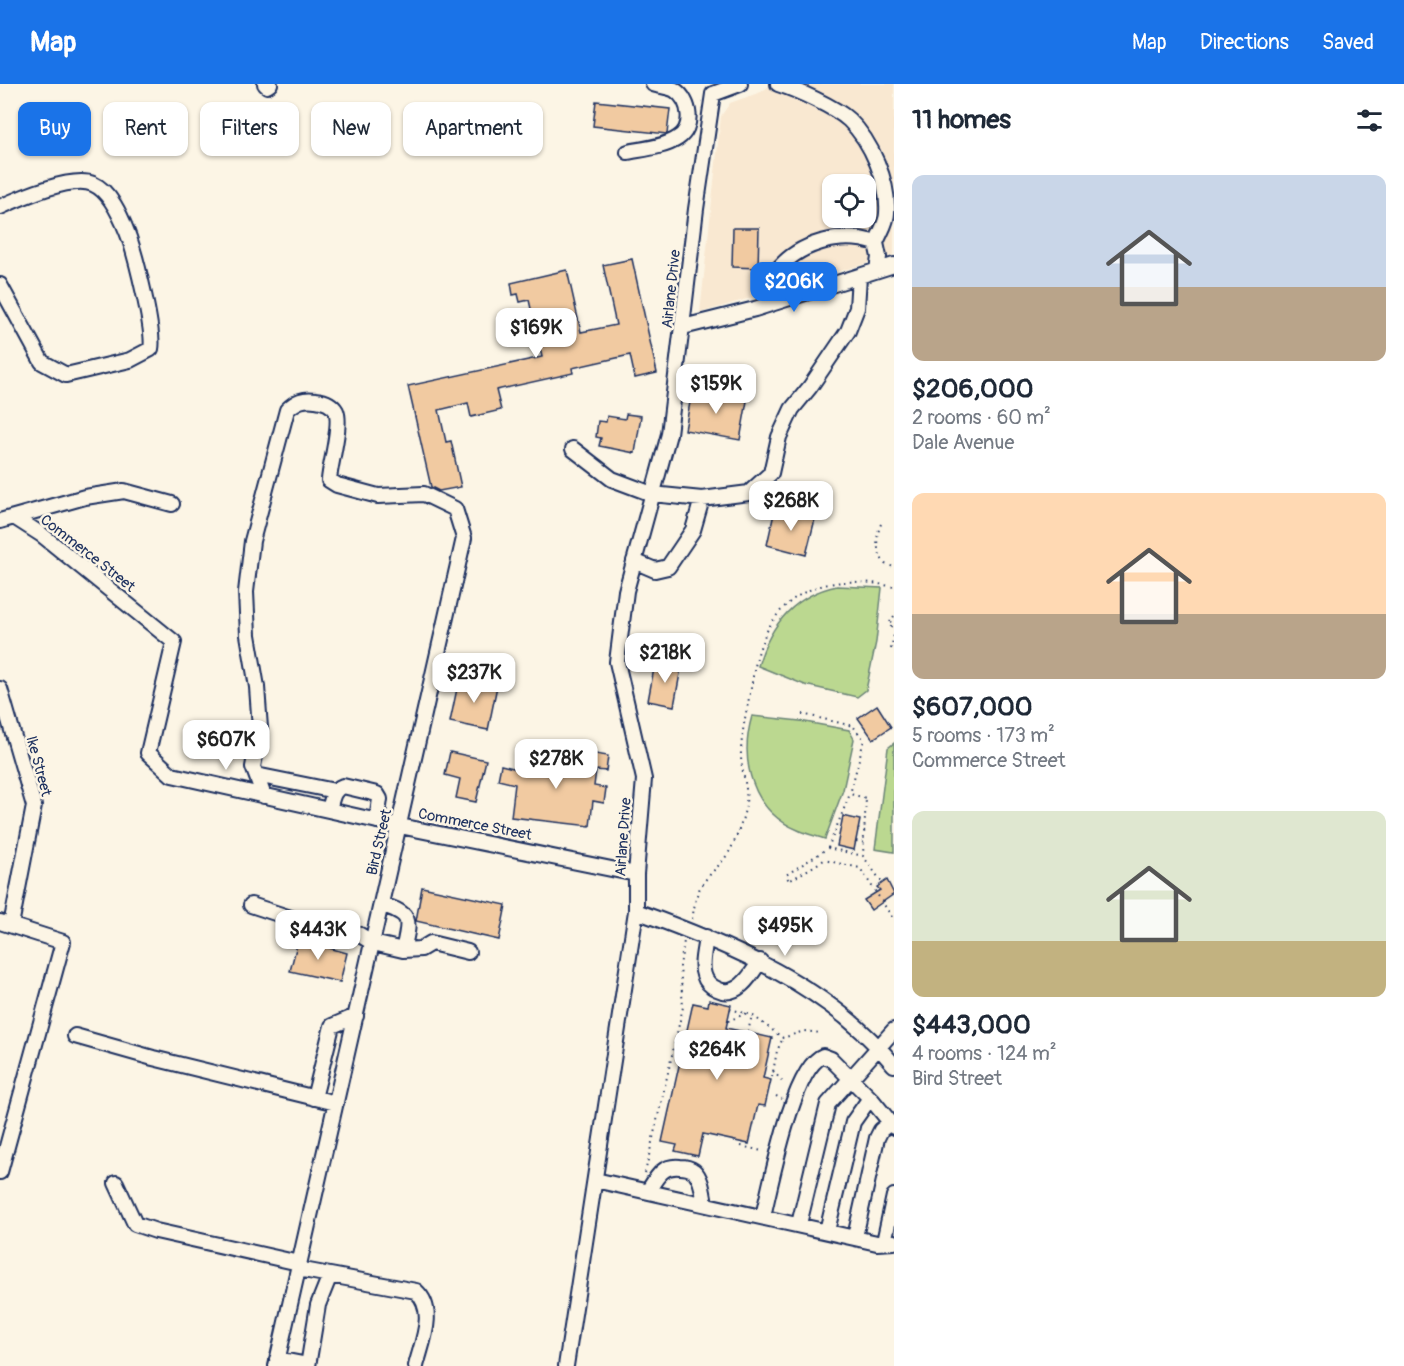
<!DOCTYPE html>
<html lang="en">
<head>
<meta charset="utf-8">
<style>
  :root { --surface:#fff; --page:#f2f2f3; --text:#1f2937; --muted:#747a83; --accent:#1a73e8 }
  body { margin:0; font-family:Pangolin,sans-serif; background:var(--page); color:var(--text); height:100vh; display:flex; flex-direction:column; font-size:22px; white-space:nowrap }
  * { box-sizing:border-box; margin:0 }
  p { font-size:20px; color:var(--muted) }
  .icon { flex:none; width:33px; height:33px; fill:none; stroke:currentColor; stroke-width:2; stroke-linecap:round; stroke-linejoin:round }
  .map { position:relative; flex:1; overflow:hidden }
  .drawer { display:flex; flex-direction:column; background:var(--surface); width:510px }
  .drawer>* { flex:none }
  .guide { position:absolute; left:18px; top:18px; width:570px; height:54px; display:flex; gap:12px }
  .buttons { position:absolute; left:822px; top:90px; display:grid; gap:12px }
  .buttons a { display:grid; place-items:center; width:54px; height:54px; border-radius:12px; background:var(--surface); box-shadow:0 2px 4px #0004; font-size:30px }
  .price { position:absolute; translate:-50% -51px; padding:0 14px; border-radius:12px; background:#fff; color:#222; font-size:20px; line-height:39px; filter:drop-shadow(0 2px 3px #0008) }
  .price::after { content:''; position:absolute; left:50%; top:36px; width:18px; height:14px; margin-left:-9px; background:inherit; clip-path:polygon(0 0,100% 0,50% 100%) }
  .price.active { background:var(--accent); color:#fff }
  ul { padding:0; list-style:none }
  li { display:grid; align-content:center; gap:12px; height:318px; padding:0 18px }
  li span { display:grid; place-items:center; height:186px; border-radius:12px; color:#555 }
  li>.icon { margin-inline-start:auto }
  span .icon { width:108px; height:108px; fill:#fffc; stroke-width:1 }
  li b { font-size:26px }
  h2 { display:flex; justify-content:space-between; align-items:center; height:72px; padding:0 18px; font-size:26px }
  .tag { padding:0 21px; border-radius:12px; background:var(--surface); box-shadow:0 2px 4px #0004; font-size:21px; line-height:54px }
  .tag.active { background:var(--accent); color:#fff }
  header { display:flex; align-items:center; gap:36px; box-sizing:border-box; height:84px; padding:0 30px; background:var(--accent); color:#fff }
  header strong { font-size:28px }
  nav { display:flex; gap:33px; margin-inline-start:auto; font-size:21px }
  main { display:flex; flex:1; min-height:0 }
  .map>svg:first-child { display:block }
</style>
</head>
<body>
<header>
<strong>Map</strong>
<nav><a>Map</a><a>Directions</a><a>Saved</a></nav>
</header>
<main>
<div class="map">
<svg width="894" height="1282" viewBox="0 0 894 1282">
  <rect width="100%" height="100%" fill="#fcf5e5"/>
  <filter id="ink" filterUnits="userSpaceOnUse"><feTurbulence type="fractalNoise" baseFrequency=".0167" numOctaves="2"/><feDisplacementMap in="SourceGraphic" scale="12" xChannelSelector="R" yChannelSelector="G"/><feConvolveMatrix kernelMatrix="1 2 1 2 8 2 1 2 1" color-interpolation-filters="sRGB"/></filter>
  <g filter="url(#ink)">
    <path fill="#f9e8d1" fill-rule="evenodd" d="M772,0h122v171l-194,58 21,-197 9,-13 31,-11zM832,100h34v34h-34z"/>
    <path fill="#bbd890" stroke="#6b8477" stroke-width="1.5" d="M837,502l45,2 -6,54 -10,48 -9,7 -52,-12 -47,-19c12,-41 36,-71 79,-80z
      M752,632l48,5 49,9 5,9 -11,51 -18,49c-9,-3 -19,-5 -27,-9 -46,-19 -59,-69 -46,-114z
      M894,659v109l-19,-3 13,-101z"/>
    <path fill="#f1caa1" stroke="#1b2f5e" stroke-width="1.5" d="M596,17l74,8 -3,25 -74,-8z
      M733,144h26l-1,40 -26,-1z
      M632,175l25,114 -22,5 -5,-23 -58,13 1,5 -77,17 5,20 -30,7 -3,-14 -29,7 7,32 5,-1 10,46 -22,4 -8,-4 -23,-101 134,-29 -13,-57 -9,2 -2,-8 -5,1 -2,-12 56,-13 14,62 35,-7 -13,-60z
      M692,307l55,10 -7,39 -55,-10z
      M626,330l15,2 -6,37 -36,-7 2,-8 -5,-1 2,-16 8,1 1,-6 18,3z
      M775,425l40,10 -9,36 -39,-10z
      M655,579l26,5 -7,38 -26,-5z
      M459,595l38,7 -9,44 -38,-8z
      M877,621l14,22 -18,12 -15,-21z
      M577,667l31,5 -2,15 -10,-1 -2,16 12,2 -2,15 -11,-2 -3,25 -79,-9 4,-33 -17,-4 3,-15 16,4 1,-7 40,4 -1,5 17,2z
      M450,668l36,8 -10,42 -20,-4 4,-19 -15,-4z
      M843,732l17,4 -6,30 -17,-4z
      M887,796l7,14 -23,16 -7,-10 16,-10 -3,-3z
      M422,803l84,18 -7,35 -83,-19z
      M299,853l19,5v3l29,8 -7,29 -50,-11z
      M709,916l22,5 -5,23 46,10 -9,40 8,2 -6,26 -7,-1 -9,39 -46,-10 -5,22 -23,-5 2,-6 -15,-3 31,-139 15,3z"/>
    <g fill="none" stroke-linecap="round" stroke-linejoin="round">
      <g stroke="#1b2f5e" stroke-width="18">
        <path id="minor" d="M265,0l2,2 3,-2
          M778,0c19,6 57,23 71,36 22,21 40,62 38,93 0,10 -8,21 -11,30
          M713,10l27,-10
          M628,68c15,-3 37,-5 50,-14 16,-10 13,-37 -3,-48 -5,-3 -15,-4 -22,-6
          M0,123c20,-9 72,-32 93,-23 17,7 28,33 34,48 8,20 28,100 24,117l-21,11 -64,15 -24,-13 -42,-77
          M767,221c1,-10 2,-23 8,-32 22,-30 66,-42 101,-30l3,14 -2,13
          M683,243l72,-18 139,-44
          M573,365l39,30 40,15 50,5 47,-6 22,-20 8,-36 13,-28 18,-22 38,-56 9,-23 2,-32
          M14,433l71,-20 39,-6 48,13
          M0,437l14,-4 28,18 132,107 -26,111 24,22 228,51 236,48
          M634,477l21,9 13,-3 25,-37 9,-31
          M0,605l34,117 -23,119
          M256,691l79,16
          M264,712l-11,-29 7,-39 -3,-41 -9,-52 -2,-43 6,-51 35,-131c9,-9 17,-12 29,-10 8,1 16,4 20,11 6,13 -6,53 -7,69l8,5 41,11 46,-2 31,15 9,29 -188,828
          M329,726c3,-10 3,-20 14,-24l34,8 3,5 -3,22
          M251,821l67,22 42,8 13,8 30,7 18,-1 10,-6 37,9
          M382,821c31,9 28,16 21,45
          M636,827c94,34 192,74 258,154
          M0,838l63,20 -63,230
          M706,853c-1,11 -6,27 -2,38 2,7 6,11 13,14 20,10 34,-14 43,-28
          M75,952l78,22 183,45
          M314,1014l18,-72 24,-10
          M595,1096l282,63 17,-1
          M116,1099l19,41 21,7 143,32
          M648,1107c9,-14 14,-26 32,-24 4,0 10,1 14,4 8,7 9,23 11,32
          M763,1132c8,-32 30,-149 60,-160l8,3 41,41 22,27
          M799,1140l29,-120 66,-74
          M827,1147l26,-109 17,-24
          M855,1153l22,-99 4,-8 9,-7
          M884,1158l10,-46
          M298,1185l118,22c21,19 6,51 0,75
          M277,1275l31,6
          M308,1282l10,-61 12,-30
          M566,1282l70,-455v-37l8,-95 -27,-117 9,-71 43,-157 27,-225 17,-115"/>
      </g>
      <path stroke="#1b2f5e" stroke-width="2" stroke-dasharray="1.5 4.5" stroke-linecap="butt" d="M881,440c-6,14 -5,27 4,40l9,3
        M894,532l-5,8 5,7
        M891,565l3,-14
        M802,630l51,12 11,14 -14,54
        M858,745l7,2
        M856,757l8,1
        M828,764l22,-54 16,4 -3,57
        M881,797l-18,-25 -35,-8 -42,27 3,6 35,-21 36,8 34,52
        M692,835c2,-9 3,-19 6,-27 7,-16 22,-25 31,-40 7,-12 13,-29 16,-43 5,-23 -5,-36 -4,-58 1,-22 6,-42 10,-63 3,-18 6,-36 14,-53 25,-54 78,-60 129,-48
        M730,925l22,6 31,23 21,-7 17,2
        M728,937l19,-8
        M748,948l4,-17
        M773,987l10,11
        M772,993l5,-26 6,-13
        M776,1012l6,3
        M741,1062l21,5
        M645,1089l38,-166 -3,-41 4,-25"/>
      <use href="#minor" stroke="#fcf5e5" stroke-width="14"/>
    </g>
  </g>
  <g text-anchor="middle" stroke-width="5" stroke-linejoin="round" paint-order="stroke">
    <g font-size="15" fill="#1b2f5e" stroke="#fcf5e5">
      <text transform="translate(671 205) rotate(-84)" y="5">Airlane Drive</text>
      <text transform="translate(88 469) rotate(38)" y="5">Commerce Street</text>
      <text transform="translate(39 682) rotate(75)" y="5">Ike Street</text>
      <text transform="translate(475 740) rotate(11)" y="5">Commerce Street</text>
      <text transform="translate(623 753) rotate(-86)" y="5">Airlane Drive</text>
      <text transform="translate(379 758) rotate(-77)" y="5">Bird Street</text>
    </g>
  </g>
</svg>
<div class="buttons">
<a><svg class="icon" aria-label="locate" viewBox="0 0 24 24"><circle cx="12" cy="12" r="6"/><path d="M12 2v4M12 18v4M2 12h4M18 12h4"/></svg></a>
</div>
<b class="price active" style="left:794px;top:229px">$206K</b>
<b class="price" style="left:536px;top:275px">$169K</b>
<b class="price" style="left:716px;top:331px">$159K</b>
<b class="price" style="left:791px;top:448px">$268K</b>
<b class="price" style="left:665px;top:600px">$218K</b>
<b class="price" style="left:474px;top:620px">$237K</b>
<b class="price" style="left:226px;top:687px">$607K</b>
<b class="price" style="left:556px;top:706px">$278K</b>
<b class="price" style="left:785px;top:873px">$495K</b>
<b class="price" style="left:318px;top:877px">$443K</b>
<b class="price" style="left:717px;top:997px">$264K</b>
<div class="guide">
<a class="tag active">Buy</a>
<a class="tag">Rent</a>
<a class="tag">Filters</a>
<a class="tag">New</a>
<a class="tag">Apartment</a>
</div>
</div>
<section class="drawer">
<h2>11 homes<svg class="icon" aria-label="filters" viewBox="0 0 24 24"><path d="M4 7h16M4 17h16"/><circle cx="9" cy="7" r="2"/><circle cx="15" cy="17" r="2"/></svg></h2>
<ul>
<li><span style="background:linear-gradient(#c9d6e8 60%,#b9a48a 0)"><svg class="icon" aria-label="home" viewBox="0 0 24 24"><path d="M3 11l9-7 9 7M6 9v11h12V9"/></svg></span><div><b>$206,000</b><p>2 rooms · 60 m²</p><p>Dale Avenue</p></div></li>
<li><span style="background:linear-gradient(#ffd9b3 65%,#b9a48a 0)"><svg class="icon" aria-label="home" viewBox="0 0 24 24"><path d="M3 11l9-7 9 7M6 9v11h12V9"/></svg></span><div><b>$607,000</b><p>5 rooms · 173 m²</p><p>Commerce Street</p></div></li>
<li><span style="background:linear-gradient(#dfe7d0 70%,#c2b280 0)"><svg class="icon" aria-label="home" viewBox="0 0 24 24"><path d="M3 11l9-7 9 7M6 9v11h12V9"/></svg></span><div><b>$443,000</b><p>4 rooms · 124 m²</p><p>Bird Street</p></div></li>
</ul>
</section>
</main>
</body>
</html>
